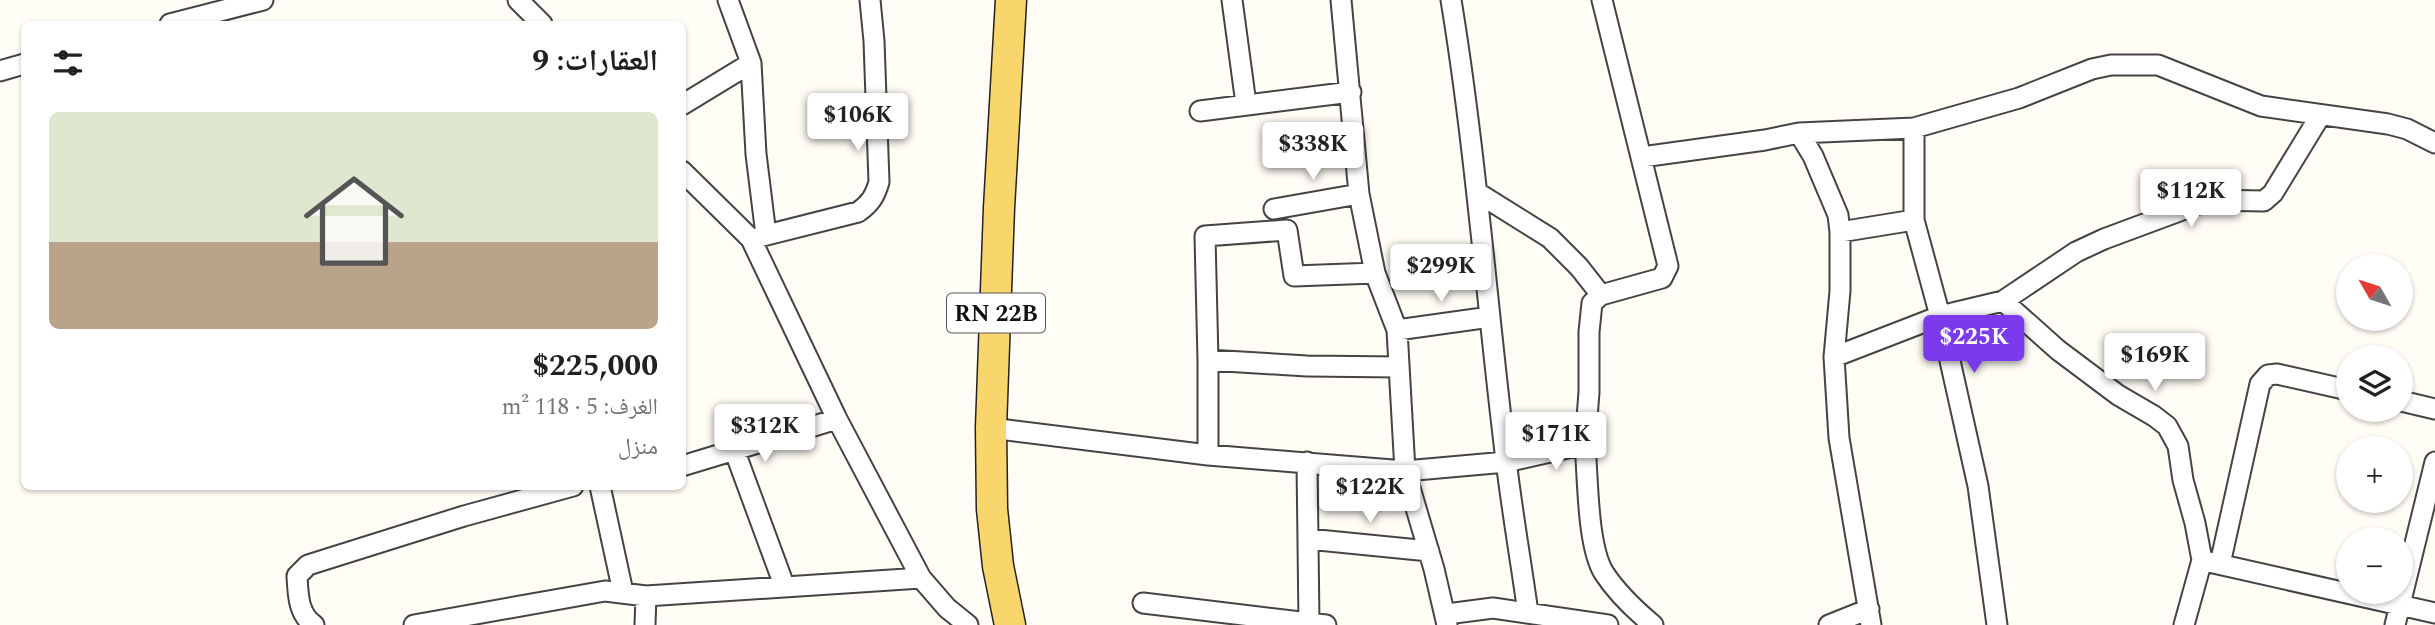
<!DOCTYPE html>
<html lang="ar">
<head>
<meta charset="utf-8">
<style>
  :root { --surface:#fff; --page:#f6f6f6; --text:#202124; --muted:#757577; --accent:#7c3aed }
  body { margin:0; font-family:Spectral,"Noto Naskh Arabic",serif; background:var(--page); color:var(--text); direction:rtl; height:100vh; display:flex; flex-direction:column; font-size:26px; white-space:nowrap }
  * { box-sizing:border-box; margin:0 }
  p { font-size:23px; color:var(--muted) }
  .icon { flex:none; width:38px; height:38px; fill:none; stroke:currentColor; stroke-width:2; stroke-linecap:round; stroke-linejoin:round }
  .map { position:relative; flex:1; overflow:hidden; direction:ltr }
  .drawer { position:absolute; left:21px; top:21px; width:665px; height:469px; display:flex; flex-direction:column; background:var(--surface); border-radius:10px; box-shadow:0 2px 5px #0004; direction:rtl }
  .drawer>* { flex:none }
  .needle { width:46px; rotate:309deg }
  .fabs { position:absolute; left:2336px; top:254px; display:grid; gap:14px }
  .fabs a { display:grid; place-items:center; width:77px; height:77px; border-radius:50%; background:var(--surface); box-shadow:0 2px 5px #0004; font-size:35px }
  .price { position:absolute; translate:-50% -60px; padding:0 16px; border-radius:7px; background:#fff; color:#222; font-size:23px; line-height:46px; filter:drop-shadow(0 2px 4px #0008) }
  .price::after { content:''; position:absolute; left:50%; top:42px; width:21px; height:16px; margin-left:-10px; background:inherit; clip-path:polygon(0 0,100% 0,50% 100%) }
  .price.on { background:var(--accent); color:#fff }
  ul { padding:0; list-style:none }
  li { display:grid; align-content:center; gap:14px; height:371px; padding:0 28px }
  li span { display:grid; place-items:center; height:217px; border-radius:10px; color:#555 }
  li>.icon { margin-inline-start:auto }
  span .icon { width:126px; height:126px; fill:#fffc; stroke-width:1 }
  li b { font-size:30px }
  h2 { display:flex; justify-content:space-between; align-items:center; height:84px; padding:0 28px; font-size:30px }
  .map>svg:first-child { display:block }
</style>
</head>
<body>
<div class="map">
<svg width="2435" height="625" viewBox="0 0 2435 625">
  <rect width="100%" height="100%" fill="#fffdf5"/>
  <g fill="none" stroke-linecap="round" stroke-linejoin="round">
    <g stroke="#444" stroke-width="23">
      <path id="minor" d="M518,0l24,24
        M728,0l23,63 5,91 10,81
        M1232,0l14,104
        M1341,0l18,194 16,79 22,57 8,141 29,98 13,56
        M1451,0c25,152 36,307 55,460 6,51 15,102 22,153
        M170,24l93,-24
        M0,71l24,-7
        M682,105l69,-42
        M1200,111l151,-19
        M1914,128v92l26,96 38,170 19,139
        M1799,133l115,-5 105,-30 73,-29 19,-4h47l103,41 127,18 19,5 28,14
        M1642,157l123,-17 34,-7 14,23 25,59 2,17v59l-6,66 5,81 32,187
        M682,171l69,68 86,180 84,159
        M1478,193l72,45 29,29 22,28
        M1274,209l85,-15
        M1840,232l74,-12
        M751,239l107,-27c12,-8 17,-16 21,-30l-5,-141 -4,-41
        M2003,301l73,-49 28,-13 105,-39 55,1 9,-8 47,-77
        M1397,330l93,-13
        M1834,357l106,-41 63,-15 55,49 60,45 36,21 13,10 11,20 5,34 12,43 7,37 -18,65
        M1208,360l99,6 92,1
        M2401,401l34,8
        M991,428l217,27 197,16 101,-9 79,-18 4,-52v-60l3,-29 9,-8 61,-17 6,-12 -66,-266
        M1585,444c3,33 2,102 19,129 13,20 31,37 49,52
        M735,452l49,133
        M1208,455v-95l-3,-124 82,-6 7,46 81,-3
        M1307,462l2,161
        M682,466l155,-47
        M600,486l23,106
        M1308,539l121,12
        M2209,562l226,51
        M2220,564l40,-180 8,-9 9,-1 71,16
        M1143,603l183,22
        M1447,614l46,-6 115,17
        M314,625c-16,-11 -16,-31 -17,-49l11,-11 156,-49 109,-30
        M414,625l191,-34 41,5 275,-18 26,30 21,17
        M645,625l1,-29
        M1829,625l40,-16
        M2395,625l40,-163"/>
    </g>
    <g stroke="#222" stroke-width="33">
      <path id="primary" d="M1010,625l-12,-59 -6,-57 -1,-81 8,-220 12,-208"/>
    </g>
    <use href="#minor" stroke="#fff" stroke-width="19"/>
    <use href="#primary" stroke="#f9d66b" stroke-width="30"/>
  </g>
  <g text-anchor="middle" stroke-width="7" stroke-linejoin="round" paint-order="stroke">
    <rect fill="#fff" stroke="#585858" stroke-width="2" x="947" y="293.5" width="98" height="39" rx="5"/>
    <g font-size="23" font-weight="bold" fill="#111">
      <text x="996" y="321">RN 22B</text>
    </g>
  </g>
</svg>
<div class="fabs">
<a><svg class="needle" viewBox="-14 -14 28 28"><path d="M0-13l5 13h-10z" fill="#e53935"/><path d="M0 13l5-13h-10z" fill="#757577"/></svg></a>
<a><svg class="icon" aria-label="layers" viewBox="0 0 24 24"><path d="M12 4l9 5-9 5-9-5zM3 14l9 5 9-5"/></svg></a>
<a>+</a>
<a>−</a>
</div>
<b class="price" style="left:858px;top:153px">$106K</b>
<b class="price" style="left:1313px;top:182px">$338K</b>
<b class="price" style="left:2191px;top:229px">$112K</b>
<b class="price" style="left:1441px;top:304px">$299K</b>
<b class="price on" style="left:1974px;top:375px">$225K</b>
<b class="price" style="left:2155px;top:393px">$169K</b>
<b class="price" style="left:765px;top:464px">$312K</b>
<b class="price" style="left:1556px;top:472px">$171K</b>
<b class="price" style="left:1370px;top:525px">$122K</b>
<section class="drawer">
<h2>العقارات: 9<svg class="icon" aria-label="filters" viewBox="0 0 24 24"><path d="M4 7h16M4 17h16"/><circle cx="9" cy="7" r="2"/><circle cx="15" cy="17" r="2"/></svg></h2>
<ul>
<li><span style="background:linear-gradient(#dfe7d0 60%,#b9a48a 0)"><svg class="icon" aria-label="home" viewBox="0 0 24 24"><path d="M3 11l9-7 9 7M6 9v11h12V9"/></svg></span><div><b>$225,000</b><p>الغرف: 5 · 118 m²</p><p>منزل</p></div></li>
</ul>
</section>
</div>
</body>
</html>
